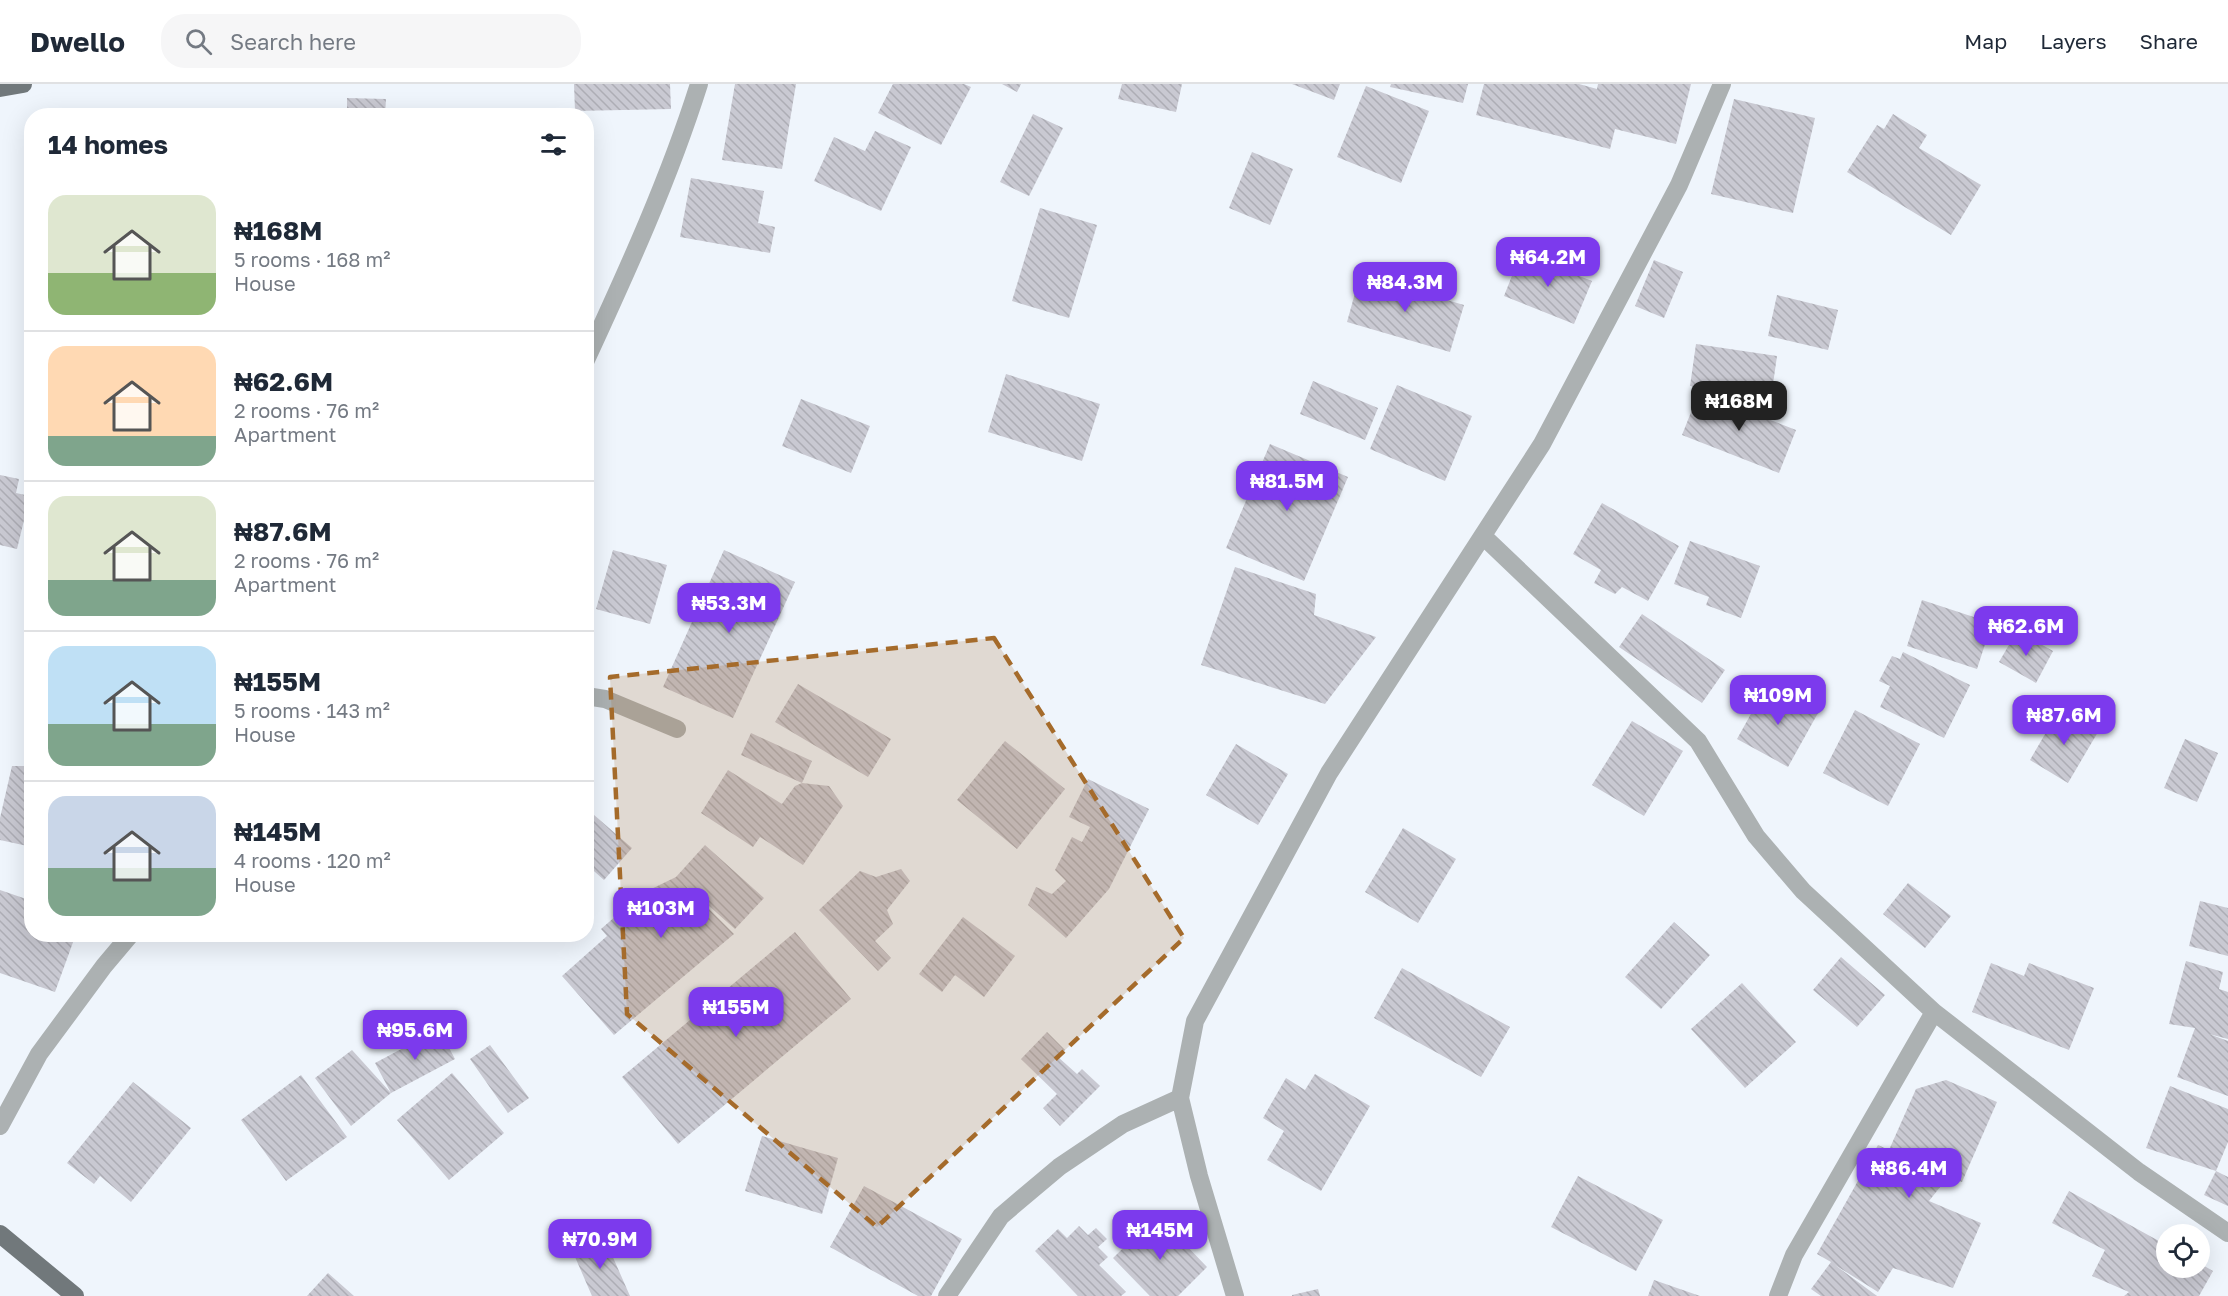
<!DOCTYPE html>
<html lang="en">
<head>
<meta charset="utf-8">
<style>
  :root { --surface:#fff; --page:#f6f6f7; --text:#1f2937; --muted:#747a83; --line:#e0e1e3; --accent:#7c3aed }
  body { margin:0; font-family:"Golos Text",sans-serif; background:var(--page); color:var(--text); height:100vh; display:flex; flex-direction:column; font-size:22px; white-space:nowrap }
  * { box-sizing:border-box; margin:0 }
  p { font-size:20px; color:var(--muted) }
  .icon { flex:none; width:33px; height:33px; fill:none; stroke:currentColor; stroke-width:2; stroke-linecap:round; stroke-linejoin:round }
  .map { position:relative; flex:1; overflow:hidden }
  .drawer { position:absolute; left:24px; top:24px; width:570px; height:834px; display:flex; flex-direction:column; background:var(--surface); border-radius:24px; box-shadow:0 6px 24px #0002 }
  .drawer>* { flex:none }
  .buttons { position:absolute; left:2156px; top:1140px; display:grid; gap:12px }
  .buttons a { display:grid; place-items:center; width:54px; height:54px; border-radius:50%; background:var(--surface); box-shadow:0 6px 24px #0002; font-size:30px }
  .price { position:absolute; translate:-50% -51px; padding:0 14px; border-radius:12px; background:var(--accent); color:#fff; font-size:20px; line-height:39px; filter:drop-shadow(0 2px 3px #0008) }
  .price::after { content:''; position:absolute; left:50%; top:36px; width:18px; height:14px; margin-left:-9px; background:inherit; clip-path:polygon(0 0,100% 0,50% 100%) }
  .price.on { background:#222; color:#fff }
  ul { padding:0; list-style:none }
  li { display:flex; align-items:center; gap:18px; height:150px; padding:0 24px }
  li+li { border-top:2px solid var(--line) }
  li span { display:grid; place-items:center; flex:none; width:168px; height:120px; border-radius:18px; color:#555 }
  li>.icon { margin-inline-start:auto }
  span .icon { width:72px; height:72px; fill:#fffc; stroke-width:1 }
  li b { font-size:26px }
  h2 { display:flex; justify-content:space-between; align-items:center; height:72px; padding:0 24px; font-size:26px }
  header { display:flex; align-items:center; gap:36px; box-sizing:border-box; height:84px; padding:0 30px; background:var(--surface); border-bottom:2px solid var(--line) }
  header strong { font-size:28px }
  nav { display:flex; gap:33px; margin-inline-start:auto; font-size:21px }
  .search { width:420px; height:54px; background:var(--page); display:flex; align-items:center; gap:15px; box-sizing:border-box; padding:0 21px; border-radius:24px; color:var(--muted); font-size:22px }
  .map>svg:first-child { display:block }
</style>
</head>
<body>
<header>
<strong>Dwello</strong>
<div class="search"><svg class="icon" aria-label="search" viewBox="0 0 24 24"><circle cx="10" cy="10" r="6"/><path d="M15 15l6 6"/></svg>Search here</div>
<nav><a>Map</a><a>Layers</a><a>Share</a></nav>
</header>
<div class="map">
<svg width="2228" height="1212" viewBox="0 0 2228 1212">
  <defs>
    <pattern id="building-back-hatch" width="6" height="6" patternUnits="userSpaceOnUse" patternTransform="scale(1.5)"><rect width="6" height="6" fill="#c9c9d2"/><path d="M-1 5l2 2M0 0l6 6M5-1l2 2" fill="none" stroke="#adadb5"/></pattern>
  </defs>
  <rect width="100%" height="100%" fill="#eff5fc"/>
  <path fill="url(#building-back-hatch)" d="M574,0h96l1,25 -96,2z
    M735,0h61l-14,85 -60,-9z
    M893,0h71l7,3 -30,58 -63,-32z
    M1002,0h19l-4,8z
    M1122,0h60l-6,28 -58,-13z
    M1292,0h48l-6,16z
    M1391,0h77l-5,19 -73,-16z
    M1484,0h95l18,5 1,-5h93l-15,60 -61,-15 -5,20 -134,-34z
    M1366,2l63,25 -28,72 -64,-26z
    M347,14l39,1 -1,17h-38z
    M1734,15l81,19 -22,95 -82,-19z
    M1033,30l30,14 -34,68 -29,-14z
    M1893,30l34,21 -8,13 62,37 -30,50 -104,-63 30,-47 7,4z
    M875,47l36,16 -30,64 -67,-30 20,-44 31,14z
    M1252,68l41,17 -23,56 -41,-17z
    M691,94l73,13 -6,32 17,4 -5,26 -90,-16z
    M1040,124l57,17 -28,93 -57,-17z
    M1521,169l71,28 -18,43 -70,-28z
    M1654,176l29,12 -19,46 -29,-12z
    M1360,191l104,30 -14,47 -103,-30z
    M1777,211l61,15 -10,40 -60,-14z
    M1696,260l81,12 -6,42 -81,-12z
    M1006,290l94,30 -18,57 -94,-29z
    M1313,297l65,27 -13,32 -65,-26z
    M1397,301l75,31 -27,65 -75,-32z
    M1699,308l97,38 -17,43 -97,-38z
    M801,315l69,27 -19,47 -69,-27z
    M1270,360l78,33 -44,104 -78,-33z
    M0,391l19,4 -3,14 14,3 -13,53 -17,-4z
    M1602,419l77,43 -31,55 -26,-14 -7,7 -21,-11 7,-13 -28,-16z
    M1690,457l70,25 -19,52 -35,-13 3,-8 -35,-13z
    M613,466l54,15 -17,59 -54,-15z
    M724,466l71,32 -62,136 -70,-31z
    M1235,483l81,27 -2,21 62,22 -51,67 -124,-39z
    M1922,516l70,23 -15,46 -70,-23z
    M1642,530l83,56 -23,33 -83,-56z
    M2017,547l36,20 -17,32 -37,-21z
    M1903,568l67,33 -26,53 -64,-31 10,-21 -11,-5 13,-25 8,3z
    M798,600l93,55 -23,38 -93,-55z
    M1767,601l51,28 -30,54 -51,-28z
    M1855,626l65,34 -32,62 -65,-33z
    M2059,626l39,22 -30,51 -38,-23z
    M1632,637l51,30 -39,65 -52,-31z
    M751,649l61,28 -10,22 -61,-28z
    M2185,655l33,14 -21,49 -33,-14z
    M1005,657l60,48 -48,60 -60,-49z
    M1236,660l52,30 -30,51 -52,-30z
    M12,682h20v81l-32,-7v-22z
    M728,686l54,34 13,-18 7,-3 27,3 14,20 -40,59 -43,-28 -7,10 -52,-34z
    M1088,695l61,30 -40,80 -43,49 -38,-33 8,-18 16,7 14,-13 -11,-11 17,-33 10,5 8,-15 -21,-10z
    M586,724l46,40 -28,32 -18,-16z
    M1403,744l53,31 -38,64 -53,-31z
    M705,761l59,53 -29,31 -52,-46 51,51 -120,101 -52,-59 45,-40 -6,-7 40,-35 35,-17z
    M901,785l9,12 -23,29 6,14 -18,17 16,17 -13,13 -59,-61 41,-39 16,6z
    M1908,799l43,33 -26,32 -42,-34z
    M0,806l32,11v33h44l-21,58 -55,-19z
    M2200,817l28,7v48l-39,-10z
    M963,833l52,39 -31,41 -29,-22 -13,17 -23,-18z
    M1674,838l36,33 -49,54 -36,-32z
    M795,848l56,67 -173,145 -56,-67z
    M1841,873l44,38 -28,32 -44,-37z
    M2186,877l37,11 -4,17 9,3v47l-19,-5 19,7v55l-51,-19 18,-49 -26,-4z
    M1991,879l33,13 5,-13 65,25 -25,62 -97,-38z
    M1402,884l108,59 -29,50 -107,-59z
    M1742,899l54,59 -51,46 -54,-59z
    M439,945l16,30 -64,34 -16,-30z
    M1047,948l18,18 -7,7 19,17 5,-5 18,17 -40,40 -17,-18 14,-14 -36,-35z
    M490,961l39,53 -21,15 -38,-54z
    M352,966l39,43 -40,33 -36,-48z
    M452,989l52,60 -55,47 -52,-60z
    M1315,990l55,32 -49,85 -54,-31 17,-29 -21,-13 23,-40 19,12z
    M301,991l46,62 -61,44 -45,-61z
    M1946,996l51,22 -35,80 -14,-5 -19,24 52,22 -28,65 -60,-20 -15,24 -43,-27 42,31h-56l-10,-7 20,-27 -14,-8 61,-109 11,5 27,-61z
    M133,998l58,46 -60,74 -31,-26 -6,8 -27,-21z
    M2170,1002l58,23v33l-12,29 -70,-23z
    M762,1052l76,22 -16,56 -77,-23z
    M2216,1087l12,6v29l-24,-11z
    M1578,1092l85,44 -27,51 -85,-44z
    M864,1102l98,53 -31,57h-13l-88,-49z
    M2069,1107l97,54v23h33v-5l14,8 -14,25h-75l5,-4 -37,-16 13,-26 -53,-27z
    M1157,1131l50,52 -29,29h-28l-37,-38z
    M1079,1142l9,9 8,-7 11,11 -9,8 10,10 -9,8 27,27 -5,4h-43l-43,-45 23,-22 9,9z
    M604,1153l26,59h-38l-20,-46z
    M328,1189l26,23h-47z
    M1654,1196l46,16h-52z
    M1318,1205l2,7h-28v-1z"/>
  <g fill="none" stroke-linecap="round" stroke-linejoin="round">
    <path stroke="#acb1b2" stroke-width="18" d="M586,276c42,-91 83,-181 113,-276
      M1483,452l215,205 58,95 47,55 131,121 205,160 89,61
      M586,612l19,3 72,30
      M0,1042l39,-72 65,-88 27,-32
      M947,1212l54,-80 58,-49 64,-43 57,-26
      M1235,1212l-36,-120 -19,-78 15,-77 134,-248 213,-329 137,-259 43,-101
      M1778,1212l16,-41 140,-243"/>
    <path stroke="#71787b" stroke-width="18" d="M0,4l23,-4
      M0,1150l75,62"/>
  </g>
  <path fill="#a56b2b" fill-opacity="0.2" stroke="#a56b2b" stroke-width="4.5" stroke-dasharray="12 8" stroke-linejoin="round" d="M994,554l190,300 -307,289 -250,-213 -17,-337z"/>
</svg>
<div class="buttons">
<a><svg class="icon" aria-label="locate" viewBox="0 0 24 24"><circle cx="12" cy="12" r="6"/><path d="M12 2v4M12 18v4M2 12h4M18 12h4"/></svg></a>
</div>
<b class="price" style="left:1548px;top:204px">₦64.2M</b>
<b class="price" style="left:1405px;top:229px">₦84.3M</b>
<b class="price on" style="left:1739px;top:348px">₦168M</b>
<b class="price" style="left:1287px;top:428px">₦81.5M</b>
<b class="price" style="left:729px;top:550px">₦53.3M</b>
<b class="price" style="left:2026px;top:573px">₦62.6M</b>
<b class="price" style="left:1778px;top:642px">₦109M</b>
<b class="price" style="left:2064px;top:662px">₦87.6M</b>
<b class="price" style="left:661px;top:855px">₦103M</b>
<b class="price" style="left:736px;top:954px">₦155M</b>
<b class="price" style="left:415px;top:977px">₦95.6M</b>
<b class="price" style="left:1909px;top:1115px">₦86.4M</b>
<b class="price" style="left:1160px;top:1177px">₦145M</b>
<b class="price" style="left:600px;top:1186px">₦70.9M</b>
<section class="drawer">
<h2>14 homes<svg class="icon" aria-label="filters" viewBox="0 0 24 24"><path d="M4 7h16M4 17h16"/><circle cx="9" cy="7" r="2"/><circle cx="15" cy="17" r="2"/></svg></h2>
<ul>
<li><span style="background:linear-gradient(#dfe7d0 65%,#8fb573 0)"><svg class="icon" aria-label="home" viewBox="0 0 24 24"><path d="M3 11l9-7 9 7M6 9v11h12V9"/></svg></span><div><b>₦168M</b><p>5 rooms · 168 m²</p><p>House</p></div></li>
<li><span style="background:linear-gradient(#ffd9b3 75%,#7fa58c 0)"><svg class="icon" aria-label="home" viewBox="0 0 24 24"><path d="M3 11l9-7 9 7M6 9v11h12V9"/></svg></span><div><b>₦62.6M</b><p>2 rooms · 76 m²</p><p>Apartment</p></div></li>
<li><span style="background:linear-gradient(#dfe7d0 70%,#7fa58c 0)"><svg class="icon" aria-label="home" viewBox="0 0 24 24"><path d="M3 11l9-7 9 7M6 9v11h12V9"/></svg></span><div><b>₦87.6M</b><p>2 rooms · 76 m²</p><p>Apartment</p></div></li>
<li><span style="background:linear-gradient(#bfe0f5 65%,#7fa58c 0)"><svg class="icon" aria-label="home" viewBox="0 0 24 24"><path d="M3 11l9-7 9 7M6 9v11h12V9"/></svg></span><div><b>₦155M</b><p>5 rooms · 143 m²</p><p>House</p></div></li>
<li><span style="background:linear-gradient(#c9d6e8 60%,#7fa58c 0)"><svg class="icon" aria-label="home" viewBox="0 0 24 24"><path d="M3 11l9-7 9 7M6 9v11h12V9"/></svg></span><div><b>₦145M</b><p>4 rooms · 120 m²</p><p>House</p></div></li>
</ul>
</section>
</div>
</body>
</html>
